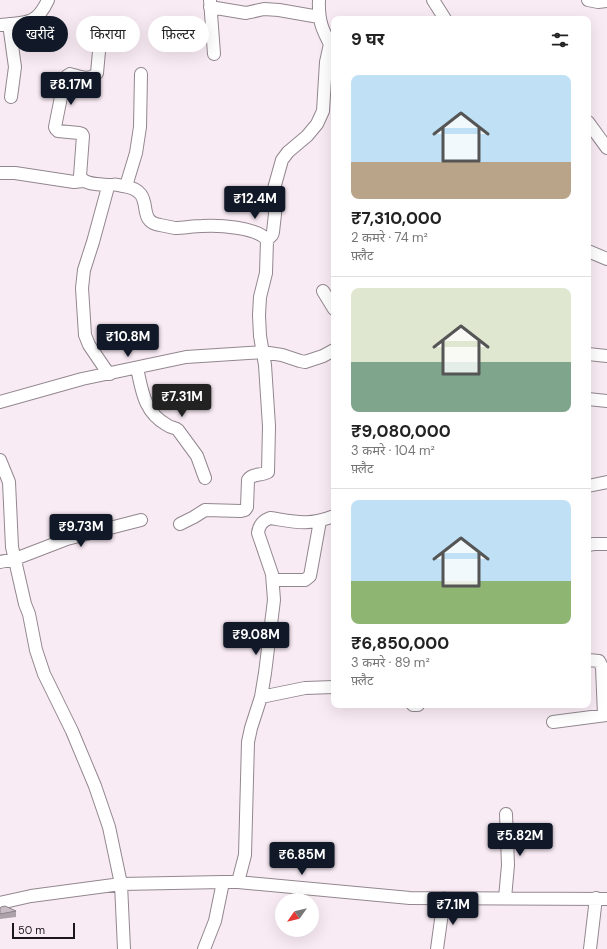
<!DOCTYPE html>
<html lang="hi">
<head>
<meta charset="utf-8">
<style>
  :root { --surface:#fff; --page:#f6f6f6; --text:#222; --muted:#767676; --line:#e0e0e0; --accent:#111827 }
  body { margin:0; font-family:"DM Sans","Noto Sans Devanagari",sans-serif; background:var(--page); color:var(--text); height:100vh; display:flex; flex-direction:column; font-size:15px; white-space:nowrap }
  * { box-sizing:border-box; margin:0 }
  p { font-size:13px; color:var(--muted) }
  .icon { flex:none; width:22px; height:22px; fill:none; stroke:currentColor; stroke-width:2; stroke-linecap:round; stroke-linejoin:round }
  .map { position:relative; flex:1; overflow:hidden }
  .details { position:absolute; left:331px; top:16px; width:260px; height:692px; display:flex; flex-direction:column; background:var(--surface); border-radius:8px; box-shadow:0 4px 16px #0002 }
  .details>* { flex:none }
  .banner { position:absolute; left:12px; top:16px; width:259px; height:36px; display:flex; gap:8px }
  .needle { width:26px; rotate:236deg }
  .fabs { position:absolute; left:275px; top:893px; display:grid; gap:8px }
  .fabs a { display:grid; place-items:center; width:44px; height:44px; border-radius:50%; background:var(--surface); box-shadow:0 4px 16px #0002; font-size:20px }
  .scale { position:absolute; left:12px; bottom:10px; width:63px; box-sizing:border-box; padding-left:4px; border:2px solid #1b161a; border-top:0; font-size:11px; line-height:14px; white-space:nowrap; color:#1b161a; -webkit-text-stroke:3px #f9ebf4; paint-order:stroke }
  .price { position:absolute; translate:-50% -34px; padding:0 9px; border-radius:4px; background:var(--accent); color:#fff; font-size:13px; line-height:26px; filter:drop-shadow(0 1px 2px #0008) }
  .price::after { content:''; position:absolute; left:50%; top:24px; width:12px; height:9px; margin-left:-6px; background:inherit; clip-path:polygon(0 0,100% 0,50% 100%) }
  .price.on { background:#222; color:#fff }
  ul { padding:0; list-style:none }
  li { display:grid; align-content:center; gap:8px; height:212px; padding:0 20px }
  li+li { border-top:1px solid var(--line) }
  li span { display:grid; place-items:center; height:124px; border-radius:8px; color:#555 }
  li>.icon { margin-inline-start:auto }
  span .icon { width:72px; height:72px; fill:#fffc; stroke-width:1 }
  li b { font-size:17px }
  h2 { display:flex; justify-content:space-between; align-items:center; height:48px; padding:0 20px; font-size:17px }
  .chip { padding:0 14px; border-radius:18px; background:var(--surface); box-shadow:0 4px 16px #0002; font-size:14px; line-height:36px }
  .chip.on { background:var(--accent); color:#fff }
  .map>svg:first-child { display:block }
</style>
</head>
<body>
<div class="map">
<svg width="607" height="949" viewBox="0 0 607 949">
  <rect width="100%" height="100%" fill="#f9ebf4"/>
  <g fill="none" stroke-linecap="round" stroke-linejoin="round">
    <g stroke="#93878f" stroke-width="14">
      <path id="minor" d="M210,0l4,54
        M319,0c-1,22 4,31 14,50
        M433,0l12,19
        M588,0l10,2 9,-1
        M210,7l36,6 18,-4 15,1 40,7
        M9,24l6,43 -4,30
        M0,25c26,-3 36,1 48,-25
        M101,30l-4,43c-7,9 -18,3 -27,1l-3,2 -5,16 -7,35 1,2 2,2 21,2 3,1 1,2 -3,40c5,10 21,8 31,9
        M588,122l19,26
        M0,173h15l59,9 9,-1
        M126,186l10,-33 4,-26 1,-53
        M267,240l5,-5 1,-3 2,-18 -2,-22 9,-32 6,-8 19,-16 10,-12 6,-13 3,-49 4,-18
        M588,251l19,8
        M323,291l11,18
        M588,354l19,2
        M137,368c5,23 7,44 30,57 4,3 8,2 11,5l19,26 8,22
        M110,374l-4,-4 -17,-25 -4,-10 -3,-47 2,-18 9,-28 15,-55c5,-4 9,-2 15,-1 36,5 10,35 37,39 5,1 10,2 15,3 9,0 18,-2 27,-2 16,-1 55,1 65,14l-1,33 -6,24 -1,18 1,21 5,29 4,61 -1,46c-7,4 -16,1 -20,8l-1,27 -2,3 -4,1 -36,-1 -11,7 -14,7
        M588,399l19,2
        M0,402l82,-23 104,-22 76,-5 20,3 18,6 5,1 18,-6 11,-6
        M0,460l9,22 3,65 13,57 4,10 7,36 8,24 28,57 23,55 14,41 12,57 3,65
        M588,486l19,-4
        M588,545l6,-1h13
        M0,562l15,-3 52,-20 74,-19
        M273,580h32l5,-4 10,-55
        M588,660l11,1 3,6 2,48
        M261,697l44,-9 29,-1
        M413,705h5
        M553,722l54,-7
        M238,882l7,-27 3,-113 3,-14 10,-31 4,-24 9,-73 -2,-26 -14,-41c1,-8 4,-12 12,-15 26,4 38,8 64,-2
        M505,898l3,-33 -2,-51
        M0,903l31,-7 90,-12 102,-2h15l172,16 197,1
        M204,949l11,-28 8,-39
        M437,949l7,-51
        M590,949l6,-51"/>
    </g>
    <use href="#minor" stroke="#fff" stroke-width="12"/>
  </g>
  <path fill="#ada2a9" d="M0,908l16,3v6l-16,2z"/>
  <path fill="#c9bcc4" stroke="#8d8489" d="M5,906l11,5 -16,3v-6l1,-1z"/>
</svg>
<div class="fabs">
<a><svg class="needle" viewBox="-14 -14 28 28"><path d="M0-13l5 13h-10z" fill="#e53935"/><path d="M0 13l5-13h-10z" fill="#767676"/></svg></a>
</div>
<div class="scale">50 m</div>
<b class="price" style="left:71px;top:106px">₹8.17M</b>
<b class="price" style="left:255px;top:220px">₹12.4M</b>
<b class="price" style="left:128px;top:358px">₹10.8M</b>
<b class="price on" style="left:182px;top:418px">₹7.31M</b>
<b class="price" style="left:81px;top:548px">₹9.73M</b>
<b class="price" style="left:256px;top:656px">₹9.08M</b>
<b class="price" style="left:520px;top:857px">₹5.82M</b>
<b class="price" style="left:302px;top:876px">₹6.85M</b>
<b class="price" style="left:453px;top:926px">₹7.1M</b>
<div class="banner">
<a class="chip on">खरीदें</a>
<a class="chip">किराया</a>
<a class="chip">फ़िल्टर</a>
</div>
<section class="details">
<h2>9 घर<svg class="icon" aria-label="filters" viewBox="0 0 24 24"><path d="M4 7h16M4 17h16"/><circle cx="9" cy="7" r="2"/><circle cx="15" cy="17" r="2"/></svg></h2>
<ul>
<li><span style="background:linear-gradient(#bfe0f5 70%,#b9a48a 0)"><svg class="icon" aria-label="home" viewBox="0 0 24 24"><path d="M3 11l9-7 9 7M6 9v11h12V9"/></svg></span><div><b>₹7,310,000</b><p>2 कमरे · 74 m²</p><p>फ़्लैट</p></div></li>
<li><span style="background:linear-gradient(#dfe7d0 60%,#7fa58c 0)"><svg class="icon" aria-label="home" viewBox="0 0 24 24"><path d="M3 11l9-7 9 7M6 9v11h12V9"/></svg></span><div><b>₹9,080,000</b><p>3 कमरे · 104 m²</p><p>फ़्लैट</p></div></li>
<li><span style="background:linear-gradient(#bfe0f5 65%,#8fb573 0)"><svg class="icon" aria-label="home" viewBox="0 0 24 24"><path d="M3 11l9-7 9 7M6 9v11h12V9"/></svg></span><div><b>₹6,850,000</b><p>3 कमरे · 89 m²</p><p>फ़्लैट</p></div></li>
</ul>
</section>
</div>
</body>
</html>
